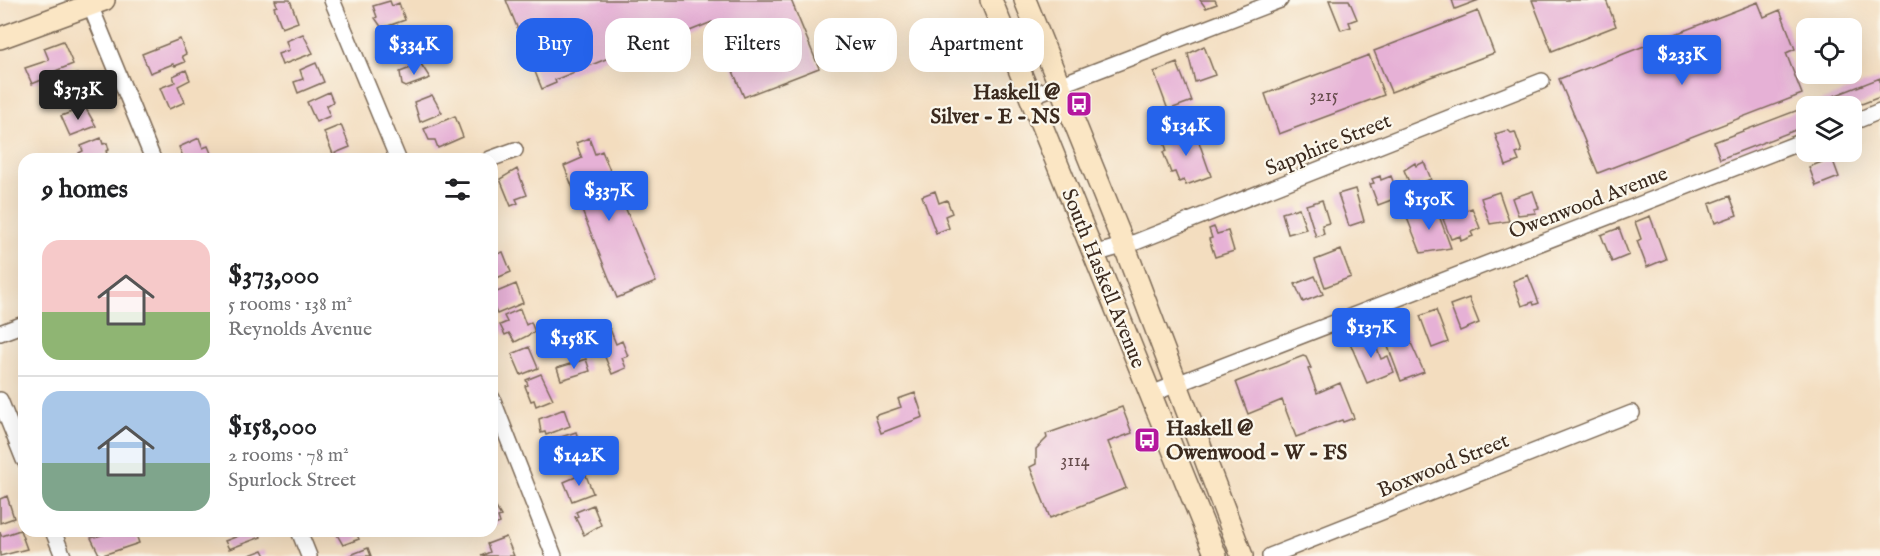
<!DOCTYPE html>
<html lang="en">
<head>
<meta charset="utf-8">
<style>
  :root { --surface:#fff; --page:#f2f2f2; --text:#202124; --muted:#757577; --line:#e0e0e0; --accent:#2563eb }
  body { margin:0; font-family:"IM FELL English",serif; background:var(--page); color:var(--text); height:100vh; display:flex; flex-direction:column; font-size:22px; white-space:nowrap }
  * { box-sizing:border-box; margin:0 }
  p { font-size:20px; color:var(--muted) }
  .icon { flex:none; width:33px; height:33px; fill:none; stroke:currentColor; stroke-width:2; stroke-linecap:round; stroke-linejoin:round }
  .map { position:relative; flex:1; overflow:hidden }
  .panel { position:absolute; left:18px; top:153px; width:480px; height:384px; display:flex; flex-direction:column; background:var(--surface); border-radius:18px; box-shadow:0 6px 24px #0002 }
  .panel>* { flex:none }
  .guide { position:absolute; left:516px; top:18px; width:570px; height:54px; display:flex; gap:12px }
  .fabs { position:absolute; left:1796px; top:18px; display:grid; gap:12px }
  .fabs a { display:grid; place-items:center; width:66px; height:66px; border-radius:12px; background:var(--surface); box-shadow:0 6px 24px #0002; font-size:30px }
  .price { position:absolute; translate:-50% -51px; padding:0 14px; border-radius:6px; background:var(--accent); color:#fff; font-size:20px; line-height:39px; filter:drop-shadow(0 2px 3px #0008) }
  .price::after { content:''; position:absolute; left:50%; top:36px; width:18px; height:14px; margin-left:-9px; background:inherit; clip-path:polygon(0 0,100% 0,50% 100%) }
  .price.on { background:#222; color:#fff }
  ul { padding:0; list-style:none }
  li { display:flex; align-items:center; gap:18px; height:150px; padding:0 24px }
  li+li { border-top:2px solid var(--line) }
  li span { display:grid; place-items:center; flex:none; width:168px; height:120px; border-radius:18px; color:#555 }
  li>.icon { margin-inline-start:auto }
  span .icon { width:72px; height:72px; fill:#fffc; stroke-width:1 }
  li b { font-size:26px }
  h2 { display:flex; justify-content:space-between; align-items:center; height:72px; padding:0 24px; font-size:26px }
  .pill { padding:0 21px; border-radius:18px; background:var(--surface); box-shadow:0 6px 24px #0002; font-size:21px; line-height:54px }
  .pill.on { background:var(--accent); color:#fff }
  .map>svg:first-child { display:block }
</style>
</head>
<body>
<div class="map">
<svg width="1880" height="556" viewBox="0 0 1880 556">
  <rect width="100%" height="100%" fill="#fbf7ec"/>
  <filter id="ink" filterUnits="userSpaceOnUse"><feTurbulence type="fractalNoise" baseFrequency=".0167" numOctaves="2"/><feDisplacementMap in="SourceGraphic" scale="12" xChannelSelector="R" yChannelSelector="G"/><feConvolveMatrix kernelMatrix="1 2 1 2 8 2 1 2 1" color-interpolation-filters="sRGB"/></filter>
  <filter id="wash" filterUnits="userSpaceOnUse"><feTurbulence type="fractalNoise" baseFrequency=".008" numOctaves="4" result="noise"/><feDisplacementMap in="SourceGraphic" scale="24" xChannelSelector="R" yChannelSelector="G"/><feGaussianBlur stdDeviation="1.35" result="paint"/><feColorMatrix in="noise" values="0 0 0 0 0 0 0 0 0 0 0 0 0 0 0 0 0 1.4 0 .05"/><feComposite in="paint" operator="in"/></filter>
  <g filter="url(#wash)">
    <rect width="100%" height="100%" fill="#f3ddbf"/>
    <g id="blocks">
      <path fill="#e6b1d6" d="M275,0h15l8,22 -16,6 -8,-21 3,-1z
        M506,0h285l28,68 -75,29 -32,-75 -87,35 -2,-5 -68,28 1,3 -14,6z
        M1200,0h15l2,4 -11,4z
        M1329,0h20l8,19 -8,3 2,5 -10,3z
        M1452,0h27l-24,9z
        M1532,0h74l10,26 -64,25z
        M390,1l2,5 7,-3 6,17 -23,8 -7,-10 2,-1 -4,-11z
        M1758,2l6,15 16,-7 15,39 -9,4 16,41 -204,79 -39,-94z
        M1478,11l16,42 -103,39 -17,-41z
        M404,32l2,5 8,-3 1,5 6,-2 4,12 -28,9 -2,-5 -4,1 -5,-15z
        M303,34l10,19 -31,12 -4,-11 11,-4 -3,-9z
        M180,39l6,15 -4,2 3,6 -10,4 -2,-2 -23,9 -8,-19z
        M63,41l10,23 -30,12 1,3 -12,5 -7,-16 24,-8 -5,-12z
        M1204,46l11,29 -20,7 -7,-28z
        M1369,55l15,40 -105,39 -14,-40z
        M316,63l8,19 -26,11 -4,-11 9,-3 -3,-9z
        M1177,63l15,38 -24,9 -14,-38z
        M421,64l9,14 -24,9 -4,-2 -2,-13z
        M186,70l4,10 -12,6 7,16 -16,7 -9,-21 15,-6 -2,-6z
        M77,74l8,21 -25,10 -9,-21z
        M1880,78v19l-29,11 -43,-2z
        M329,92l4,10 -7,4 4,10 -14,6 -9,-20z
        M432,95l10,18 -22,9 -6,-20z
        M85,107l11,19 -26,10 -9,-20z
        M1806,107v19l-86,33 -6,-17z
        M455,116l8,21 -25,11 -3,-8h-6l-5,-11z
        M341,125l9,22 -17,7 -9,-22z
        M1194,128l17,48 -25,9 -2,-5 -5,2 -4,-10 -4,1 -8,-21 4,-1 -4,-12z
        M1508,130l3,3 4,-1 7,20 -6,2 3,7 -13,5 -11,-32z
        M101,138l2,6 4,-1 2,7 -3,1 1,3 -14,5h-12l-2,-6 4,-2 -2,-5z
        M199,138l4,10 5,-2 5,12 -29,1 -5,-12z
        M589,138l6,16 7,-3 54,131 -39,16 -53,-132 18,-8 -6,-15z
        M1832,158l7,19 -23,9 -7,-19z
        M1424,162l7,17 -20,8 -7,-17 11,-7 1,3z
        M517,169l10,26 -11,4 2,4 -7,3 -11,-27z
        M1380,176l1,4 10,-4 5,13 -5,2 3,8 -16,6 -8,-21 4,-1 -2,-4z
        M1355,189l9,32 -15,5 -11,-32z
        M935,191l4,12 8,-3 5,13 -7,3 4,12 -13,5 -14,-37z
        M1533,191l6,17 -5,1 2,4 -18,2 -6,-17z
        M1499,192l10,29 -19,3 -9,-26z
        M1730,196l7,19 -22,8 -6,-19z
        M1322,200l7,23 -7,2 2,9 -8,3 -10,-32z
        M1435,205l16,43 -30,5 -14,-35z
        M1299,208l7,21 -18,5 -6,-21z
        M1472,208l8,20 -9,4 2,4 -12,5 -1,-5 -9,3 -8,-20z
        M1650,216l16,43 -19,8 -10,-26 4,-2 -6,-17z
        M1214,227l3,7 11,-3 6,20 -19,6 -6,-18 3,-1 -3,-9z
        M1619,228l10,27 -17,7 -11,-27z
        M1341,250l10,27 -26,10 -10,-27z
        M503,252l8,20 -19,8v-24z
        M1528,275l11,28 -5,2 -1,-3 -11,4 -9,-25z
        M1315,276l8,18 -20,8 -8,-18z
        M516,284l7,19 -26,11 -5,-11v-9z
        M1469,298l10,25 -19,8 -10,-26z
        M520,309l6,16 5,-3 4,10 -20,10 -6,-9 -4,2 -5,-10 7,-3 -3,-6z
        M1436,310l12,32 -16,6 -12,-32z
        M1402,323l22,49 -23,9 -19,-50z
        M610,329l6,15 6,-3 6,15 -6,2 4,10 -14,6 -16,-39z
        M1371,334l10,25 7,-3 6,16 -27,11 -17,-40z
        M529,347l9,21 -17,7 -9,-21z
        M1303,356l3,1 5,11 -3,1 9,24 23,-10 14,35 -11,4 -1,-2 -46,17 -14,-37 -34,14 -12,-32z
        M586,359l4,12 -29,9 -4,-12z
        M541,374l12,25 -17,7 -2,-6 -3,1 -6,-15 3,-1 -2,-5z
        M915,393l8,24 -42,16 -6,-17 26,-9 -3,-8z
        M1122,407l10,26 -24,9 18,46 -76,30 -20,-51 6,-3v-15l11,-11 -1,-4z
        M564,409l6,17 -24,9 -1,-3 -4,1 -2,-14z
        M576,432l5,15 6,-2 5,17 -13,5 -1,-4 -20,7 -9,-29z
        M585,473l8,20 -21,8 -8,-19z
        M7,496l7,22 -14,5v-24z
        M593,505l8,20 -17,10 -9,-18 3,-1 -2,-4z
        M495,506l6,10 -3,1 2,6 -8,3v-19z
        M20,530l7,19 -27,7v-24l2,4z
        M116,531h19l4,12 -39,13 -9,-18z
        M236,531h23l2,6 -32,12 -4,-8 13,-5z
        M335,531h26l1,2 -5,2 2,4 -16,6z
        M506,537l8,19h-33l9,-4 -3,-8z
        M368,548l3,8h-23z
        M263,550l3,6h-19z"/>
    </g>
  </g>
  <g filter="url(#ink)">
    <use href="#blocks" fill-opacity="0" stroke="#7b6956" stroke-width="1.5"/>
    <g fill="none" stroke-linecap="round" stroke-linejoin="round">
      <g stroke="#7b6956" stroke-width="18">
        <path id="street" d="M88,0l65,159
          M332,0l66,159
          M1031,96l249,-96
          M1851,123l29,-12
          M490,159l25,-9
          M1094,254l42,-12 406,-161
          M0,333l24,-9
          M1151,394l655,-254
          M492,398l62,158
          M0,400l24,60
          M53,531l10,25
          M299,531l10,25
          M1270,556l362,-143"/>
      </g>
      <g stroke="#7b6956" stroke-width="24">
        <path id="secondary" d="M991,0l225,556
          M1025,0l99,245 118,311
          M0,38l104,-38"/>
      </g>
      <use href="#street" stroke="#fff" stroke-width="15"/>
      <use href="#secondary" stroke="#fbe6c4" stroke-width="21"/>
    </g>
  </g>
  <defs>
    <g id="bus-square" transform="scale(1.35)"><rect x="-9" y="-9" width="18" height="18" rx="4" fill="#b5179e" stroke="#fbf7ec"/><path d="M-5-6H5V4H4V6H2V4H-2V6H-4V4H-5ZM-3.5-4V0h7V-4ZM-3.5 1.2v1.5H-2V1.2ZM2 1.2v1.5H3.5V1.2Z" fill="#fff"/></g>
  </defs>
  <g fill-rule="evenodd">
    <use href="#bus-square" x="1079" y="104"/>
    <use href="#bus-square" x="1147" y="440"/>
  </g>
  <g text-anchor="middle" stroke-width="4.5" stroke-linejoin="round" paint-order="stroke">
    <g font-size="18" fill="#664c4c">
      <text x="1324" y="101">3215</text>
      <text x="1075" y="466">3114</text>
    </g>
    <g font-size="21" font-weight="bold" fill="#3b2a1e" stroke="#fbf7ec" text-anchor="end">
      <text x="1060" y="99">Haskell @<tspan x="1060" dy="24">Silver - E - NS</tspan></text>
      <text x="1166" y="435" text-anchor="start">Haskell @<tspan x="1166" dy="24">Owenwood - W - FS</tspan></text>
    </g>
    <g font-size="21" fill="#3b2a1e" stroke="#fbf7ec">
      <text transform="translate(1328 144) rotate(-22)" y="7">Sapphire Street</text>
      <text transform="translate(1588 202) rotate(-21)" y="7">Owenwood Avenue</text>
      <text transform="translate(1104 278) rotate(68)" y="7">South Haskell Avenue</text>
      <text transform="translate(1443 465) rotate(-22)" y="7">Boxwood Street</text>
    </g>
  </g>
</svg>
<div class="fabs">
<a><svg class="icon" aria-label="locate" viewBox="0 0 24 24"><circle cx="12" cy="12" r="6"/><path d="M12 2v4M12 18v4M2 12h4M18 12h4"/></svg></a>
<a><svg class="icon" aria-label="layers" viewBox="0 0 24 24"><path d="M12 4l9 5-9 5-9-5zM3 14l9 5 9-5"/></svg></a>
</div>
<b class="price" style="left:414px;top:76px">$334K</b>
<b class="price" style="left:1682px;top:86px">$233K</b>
<b class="price on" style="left:78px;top:121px">$373K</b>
<b class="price" style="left:1186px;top:157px">$134K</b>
<b class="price" style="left:609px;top:222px">$337K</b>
<b class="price" style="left:1429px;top:231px">$150K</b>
<b class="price" style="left:1371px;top:359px">$137K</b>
<b class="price" style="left:574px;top:370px">$158K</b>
<b class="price" style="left:579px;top:487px">$142K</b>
<div class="guide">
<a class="pill on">Buy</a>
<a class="pill">Rent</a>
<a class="pill">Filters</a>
<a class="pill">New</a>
<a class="pill">Apartment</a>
</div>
<section class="panel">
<h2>9 homes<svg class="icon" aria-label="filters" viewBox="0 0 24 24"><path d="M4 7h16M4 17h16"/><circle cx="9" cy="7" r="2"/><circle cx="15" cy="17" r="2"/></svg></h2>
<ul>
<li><span style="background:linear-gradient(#f6c9c9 60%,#8fb573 0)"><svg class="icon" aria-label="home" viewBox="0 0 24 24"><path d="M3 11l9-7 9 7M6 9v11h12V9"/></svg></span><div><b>$373,000</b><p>5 rooms · 138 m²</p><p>Reynolds Avenue</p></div></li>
<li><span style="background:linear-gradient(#a9c7e8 60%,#7fa58c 0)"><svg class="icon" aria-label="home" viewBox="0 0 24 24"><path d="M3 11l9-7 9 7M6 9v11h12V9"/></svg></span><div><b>$158,000</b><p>2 rooms · 78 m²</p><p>Spurlock Street</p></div></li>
</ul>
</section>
</div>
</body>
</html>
